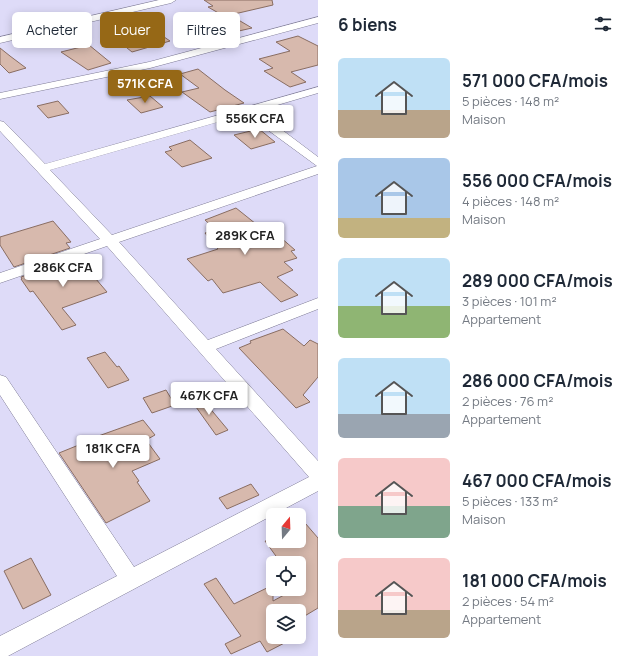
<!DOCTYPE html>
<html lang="fr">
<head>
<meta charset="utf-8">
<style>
  :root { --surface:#fff; --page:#f6f6f7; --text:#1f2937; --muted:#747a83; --accent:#966816 }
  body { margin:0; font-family:Manrope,sans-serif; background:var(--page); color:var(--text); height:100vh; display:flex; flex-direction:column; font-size:15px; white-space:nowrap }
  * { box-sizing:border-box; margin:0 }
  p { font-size:13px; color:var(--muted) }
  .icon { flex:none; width:22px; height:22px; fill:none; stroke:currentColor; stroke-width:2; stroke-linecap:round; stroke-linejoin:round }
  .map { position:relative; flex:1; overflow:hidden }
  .drawer { display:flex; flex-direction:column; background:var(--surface); width:316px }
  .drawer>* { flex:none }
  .hud { position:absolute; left:12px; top:12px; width:246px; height:36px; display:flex; gap:8px }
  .needle { width:26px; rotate:19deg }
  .buttons { position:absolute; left:266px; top:508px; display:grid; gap:8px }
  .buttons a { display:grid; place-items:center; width:40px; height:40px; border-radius:6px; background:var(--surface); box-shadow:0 2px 10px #0003; font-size:20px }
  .price { position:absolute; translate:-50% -34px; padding:0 9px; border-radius:4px; background:#fff; color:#222; font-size:13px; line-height:26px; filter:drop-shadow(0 1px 2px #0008) }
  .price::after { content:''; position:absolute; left:50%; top:24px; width:12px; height:9px; margin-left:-6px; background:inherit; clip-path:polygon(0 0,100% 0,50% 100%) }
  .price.current { background:var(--accent); color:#fff }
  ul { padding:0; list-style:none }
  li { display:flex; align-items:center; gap:12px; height:100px; padding:0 20px }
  li span { display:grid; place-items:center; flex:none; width:112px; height:80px; border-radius:6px; color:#555 }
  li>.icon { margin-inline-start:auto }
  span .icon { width:48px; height:48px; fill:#fffc; stroke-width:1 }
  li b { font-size:17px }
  h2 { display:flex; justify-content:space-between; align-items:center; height:48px; padding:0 20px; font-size:17px }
  .pill { padding:0 14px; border-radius:6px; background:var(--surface); box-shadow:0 2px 10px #0003; font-size:14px; line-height:36px }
  .pill.current { background:var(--accent); color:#fff }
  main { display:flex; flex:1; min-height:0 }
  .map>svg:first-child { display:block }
</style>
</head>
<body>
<main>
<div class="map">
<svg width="318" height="656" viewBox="0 0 318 656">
  <rect width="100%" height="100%" fill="#dedbf8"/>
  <path fill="#d7b9ad" stroke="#896d62" d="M204,0h68l1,5 -43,10 22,13 -31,7 -23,-15 24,-5 -14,-8 5,-1z
    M151,28l19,13 -38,11 -16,-13 9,-2 -4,-2z
    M298,36l20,10v19l-27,7 15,10 -16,5 -26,-16 9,-3 -14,-9 31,-8 -14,-9z
    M89,45l22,18 -23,7 -27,-18z
    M0,48l10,8 16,12 -17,5 -9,-9z
    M198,69l27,21 19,13 -34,9 -28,-20 17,-4 -19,-14z
    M150,96l13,11 -22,6 -14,-13z
    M58,101l11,12 -21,5 -11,-12z
    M259,129l16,13 -24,7 -17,-14z
    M190,140l22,18 -30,9 -17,-15 7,-2 -3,-3z
    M236,208l30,24 6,-2 23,20 -4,1 6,7 -13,4 9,8 -16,7 21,18 -17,7 -21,-20 -37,11 -11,-14 -4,2 -21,-22 31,-10 -13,-16 11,-3 -11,-10z
    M53,221l18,21 -5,1 4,5 -56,19 -14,-22v-8z
    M78,258l29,34 -45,16 14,17 -14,5 -29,-39 -3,1 -9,-13h1l-1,-2z
    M283,329l21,17 6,-6 8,4v33l-15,18 7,7 -14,6 -57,-60 12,-5 -1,-2z
    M105,352l12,15 2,-1 10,14 -21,8 -21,-30z
    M166,390l9,15 -23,8 -9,-15z
    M198,394l30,36 -12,5 -25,-35z
    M143,420l12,15 -9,5 14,19 -28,12 7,10 -2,1 13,19 -44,22 -47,-70 32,-13 -1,-1z
    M251,484l8,11 -32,14 -8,-11z
    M299,516l19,22v70l-15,9 -4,-6h-26v23l-5,3h28l-29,15 -7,-11 -29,13 -6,-10 16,-8 -37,-52 12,-6 18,26 39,-19v16l22,-12h4v-26h-18l-16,-22h34z
    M31,558l20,37 -28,14 -19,-38z"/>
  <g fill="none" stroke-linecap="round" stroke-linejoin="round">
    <g stroke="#7f7c96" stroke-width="1">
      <path id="street" d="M159,0h17l-5,3 -171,40v-6z
        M318,17v6l-168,45 -150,31v-6l149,-31z
        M318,87v6l-61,18 61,46v17l-199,68 89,98 110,-42v11l-102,40 102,112v30l-310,165h-8v-20l117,-60 -117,-181v-20l6,2 128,190 175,-90 -202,-231 -107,37v-10l100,-34 -100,-108v-10l4,1 41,42zM246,114l71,52 -205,69 -62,-65z"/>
    </g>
    <use href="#street" fill="#fff" fill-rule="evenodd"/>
  </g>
</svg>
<div class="buttons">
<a><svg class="needle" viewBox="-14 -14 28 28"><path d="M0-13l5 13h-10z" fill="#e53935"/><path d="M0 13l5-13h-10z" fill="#747a83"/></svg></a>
<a><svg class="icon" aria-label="locate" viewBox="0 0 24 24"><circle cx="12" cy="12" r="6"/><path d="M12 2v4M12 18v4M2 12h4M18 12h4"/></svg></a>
<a><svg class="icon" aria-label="layers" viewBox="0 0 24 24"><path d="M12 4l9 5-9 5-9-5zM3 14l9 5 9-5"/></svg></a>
</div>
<b class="price current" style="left:145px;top:104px">571K CFA</b>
<b class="price" style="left:255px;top:139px">556K CFA</b>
<b class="price" style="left:245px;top:256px">289K CFA</b>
<b class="price" style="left:63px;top:288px">286K CFA</b>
<b class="price" style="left:209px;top:416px">467K CFA</b>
<b class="price" style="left:113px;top:469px">181K CFA</b>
<div class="hud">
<a class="pill">Acheter</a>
<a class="pill current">Louer</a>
<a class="pill">Filtres</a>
</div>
</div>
<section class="drawer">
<h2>6 biens<svg class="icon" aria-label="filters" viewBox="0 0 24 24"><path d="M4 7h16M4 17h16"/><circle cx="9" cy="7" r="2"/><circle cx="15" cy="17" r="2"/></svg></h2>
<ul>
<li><span style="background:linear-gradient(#bfe0f5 65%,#b9a48a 0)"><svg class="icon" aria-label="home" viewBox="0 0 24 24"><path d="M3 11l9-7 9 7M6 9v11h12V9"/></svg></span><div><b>571 000 CFA/mois</b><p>5 pièces · 148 m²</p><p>Maison</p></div></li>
<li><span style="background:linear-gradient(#a9c7e8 75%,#c2b280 0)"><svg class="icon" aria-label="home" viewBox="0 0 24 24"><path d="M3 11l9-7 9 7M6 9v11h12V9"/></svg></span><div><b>556 000 CFA/mois</b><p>4 pièces · 148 m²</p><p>Maison</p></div></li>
<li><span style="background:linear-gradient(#bfe0f5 60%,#8fb573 0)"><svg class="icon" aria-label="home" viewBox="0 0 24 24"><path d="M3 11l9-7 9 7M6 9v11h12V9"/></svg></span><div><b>289 000 CFA/mois</b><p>3 pièces · 101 m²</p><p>Appartement</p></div></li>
<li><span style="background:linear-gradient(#bfe0f5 70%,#9aa5b1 0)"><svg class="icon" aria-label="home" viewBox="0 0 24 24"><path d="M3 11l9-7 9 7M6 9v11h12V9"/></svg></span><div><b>286 000 CFA/mois</b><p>2 pièces · 76 m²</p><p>Appartement</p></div></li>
<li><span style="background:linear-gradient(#f6c9c9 60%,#7fa58c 0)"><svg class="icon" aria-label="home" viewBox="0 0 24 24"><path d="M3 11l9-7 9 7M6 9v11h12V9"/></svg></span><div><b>467 000 CFA/mois</b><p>5 pièces · 133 m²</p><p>Maison</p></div></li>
<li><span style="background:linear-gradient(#f6c9c9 65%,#b9a48a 0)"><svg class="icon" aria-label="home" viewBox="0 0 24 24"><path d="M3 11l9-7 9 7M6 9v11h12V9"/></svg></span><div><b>181 000 CFA/mois</b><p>2 pièces · 54 m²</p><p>Appartement</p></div></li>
</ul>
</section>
</main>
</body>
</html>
